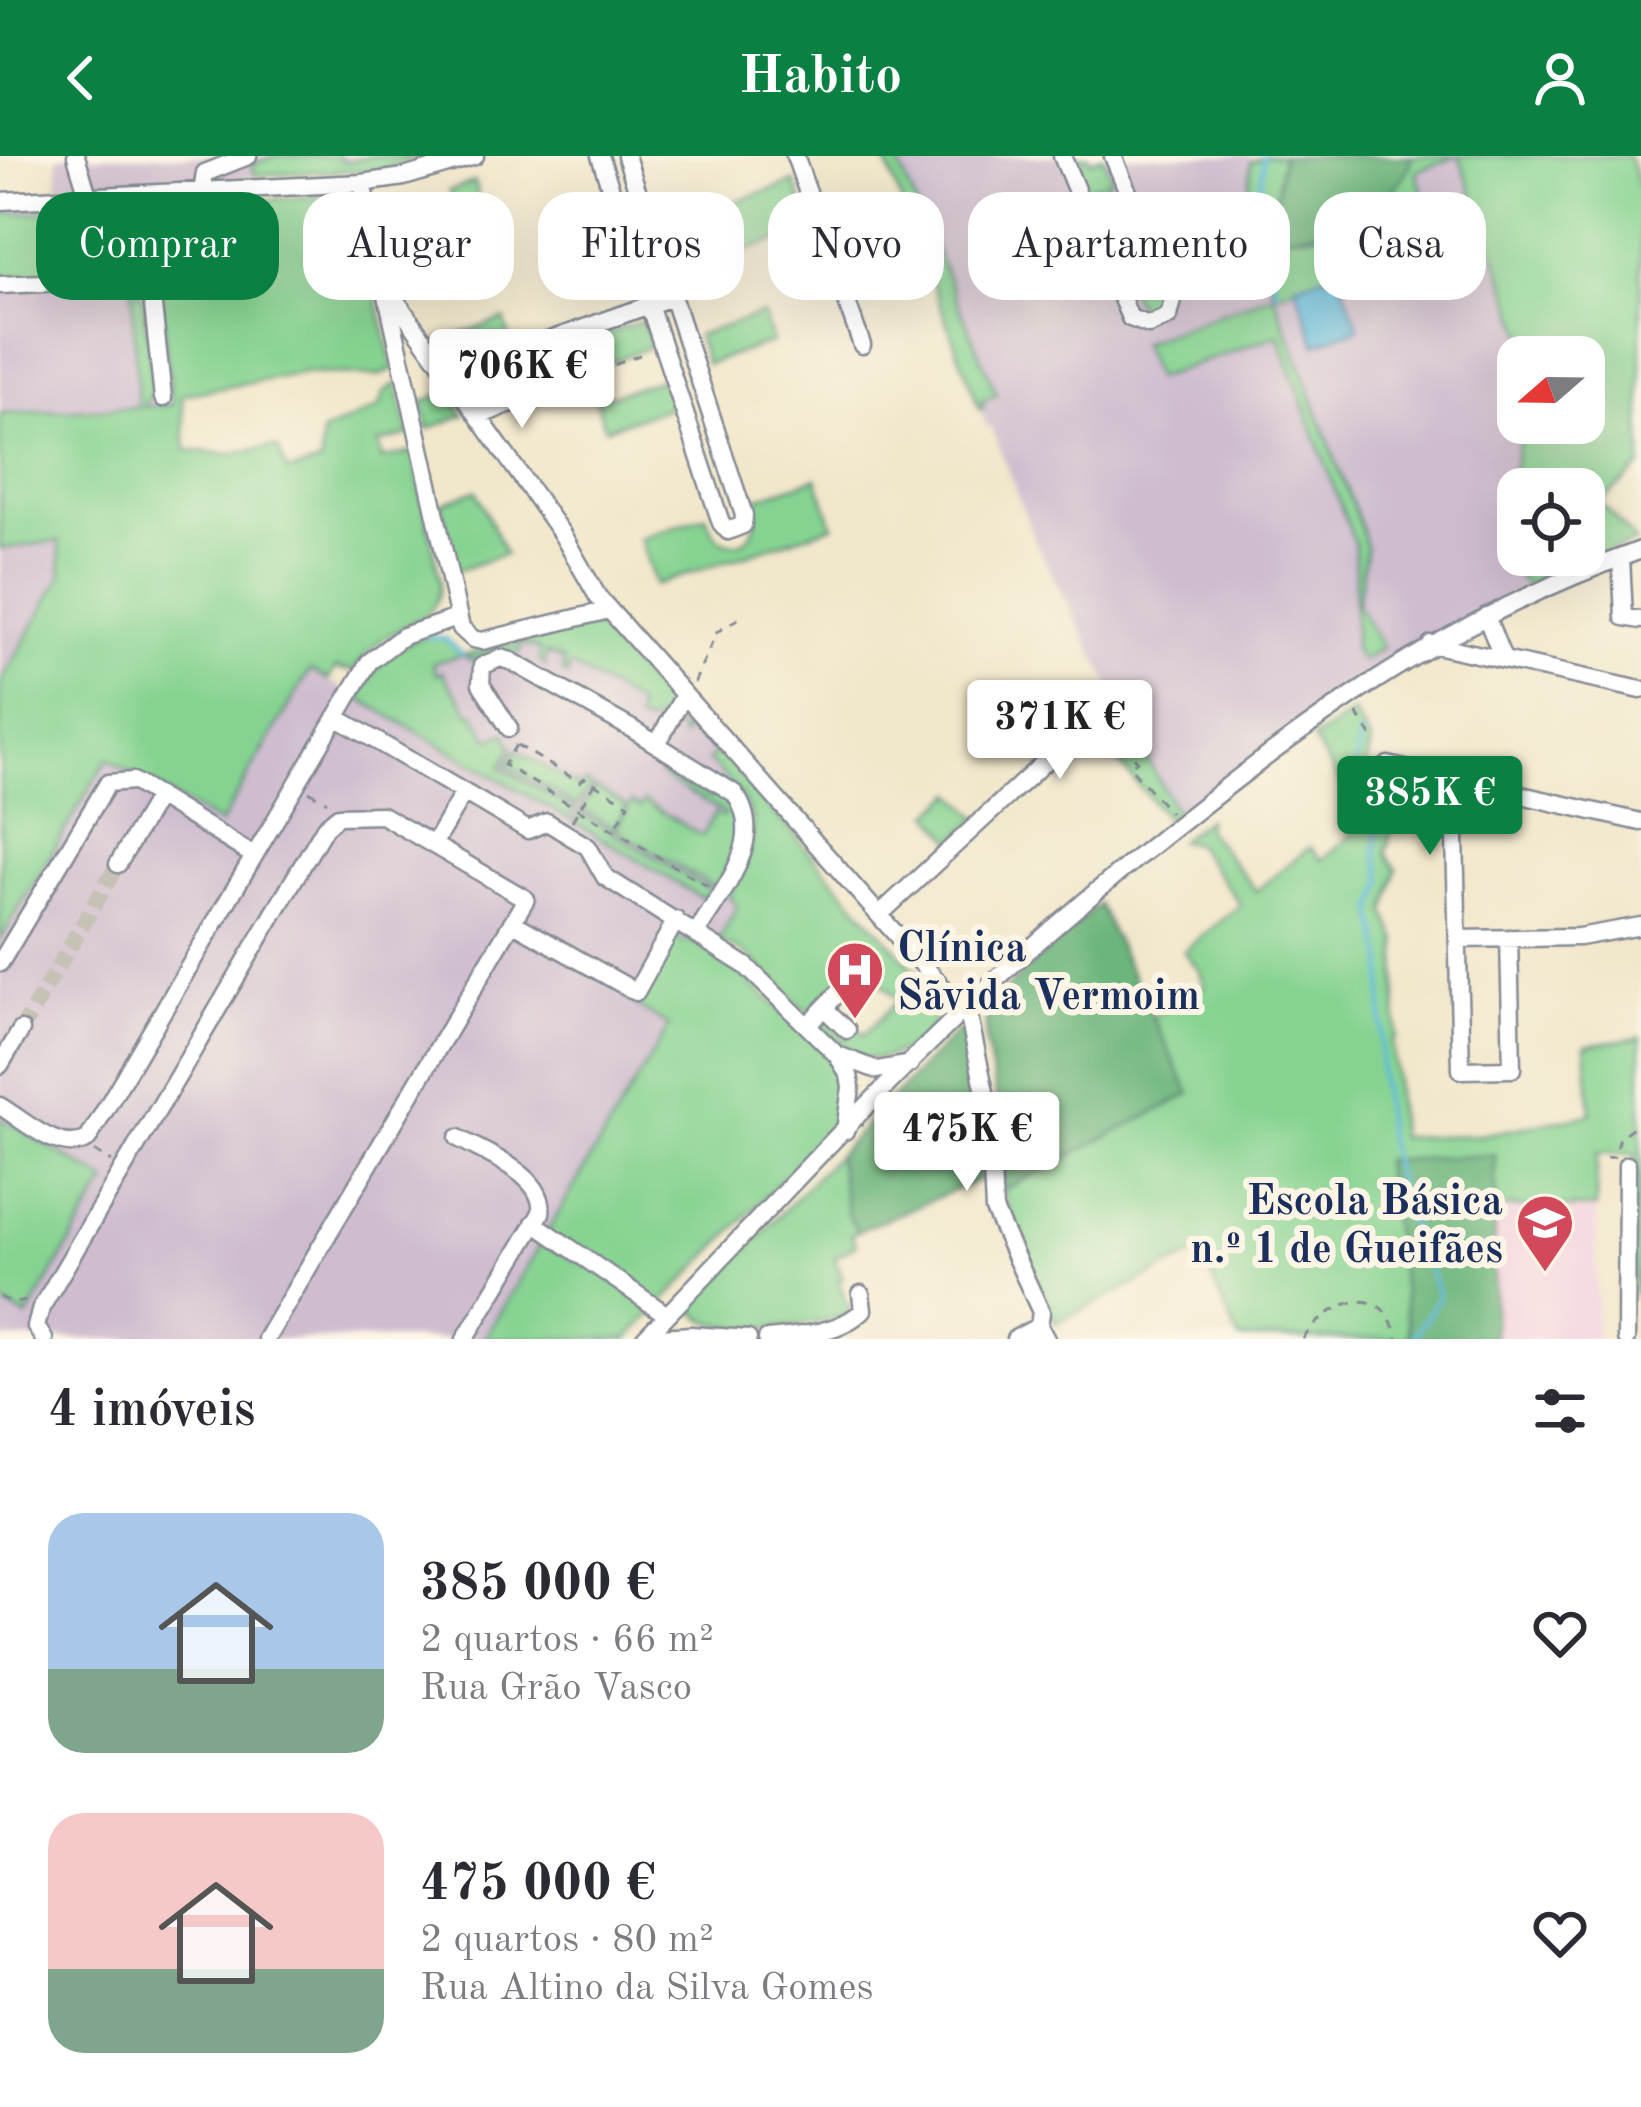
<!DOCTYPE html>
<html lang="pt">
<head>
<meta charset="utf-8">
<style>
  :root { --surface:#fff; --page:#f7f7f7; --text:#2b2b33; --muted:#7c7c81; --accent:#0b8043 }
  body { margin:0; font-family:"Old Standard TT",serif; background:var(--page); color:var(--text); height:100vh; display:flex; flex-direction:column; font-size:45px; white-space:nowrap }
  * { box-sizing:border-box; margin:0 }
  p { font-size:39px; color:var(--muted) }
  .icon { flex:none; width:66px; height:66px; fill:none; stroke:currentColor; stroke-width:2; stroke-linecap:round; stroke-linejoin:round }
  .map { position:relative; height:1183px; overflow:hidden }
  .details { display:flex; flex-direction:column; background:var(--surface); flex:1 }
  .details>* { flex:none }
  .top-card { position:absolute; left:36px; top:36px; width:1569px; height:108px; display:flex; gap:24px }
  .needle { width:78px; rotate:250deg }
  .buttons { position:absolute; left:1497px; top:180px; display:grid; gap:24px }
  .buttons a { display:grid; place-items:center; width:108px; height:108px; border-radius:24px; background:var(--surface); box-shadow:0 12px 48px #0002; font-size:60px }
  .price { position:absolute; translate:-50% -102px; padding:0 27px; border-radius:12px; background:#fff; color:#222; font-size:39px; line-height:78px; filter:drop-shadow(0 3px 6px #0008) }
  .price::after { content:''; position:absolute; left:50%; top:72px; width:36px; height:27px; margin-left:-18px; background:inherit; clip-path:polygon(0 0,100% 0,50% 100%) }
  .price.on { background:var(--accent); color:#fff }
  ul { padding:0; list-style:none }
  li { display:flex; align-items:center; gap:36px; height:300px; padding:0 48px }
  li span { display:grid; place-items:center; flex:none; width:336px; height:240px; border-radius:36px; color:#555 }
  li>.icon { margin-inline-start:auto }
  span .icon { width:144px; height:144px; fill:#fffc; stroke-width:1 }
  li b { font-size:51px }
  h2 { display:flex; justify-content:space-between; align-items:center; height:144px; padding:0 48px; font-size:51px }
  .tag { padding:0 42px; border-radius:36px; background:var(--surface); box-shadow:0 12px 48px #0002; font-size:42px; line-height:108px }
  .tag.on { background:var(--accent); color:#fff }
  header { display:flex; justify-content:space-between; align-items:center; height:156px; padding:0 48px; background:var(--accent); color:#fff; font-size:54px; font-weight:700 }
  .map>svg:first-child { display:block }
</style>
</head>
<body>
<header><svg class="icon" aria-label="back" viewBox="0 0 24 24"><path d="M15 5l-7 7 7 7"/></svg>Habito<svg class="icon" aria-label="person" viewBox="0 0 24 24"><circle cx="12" cy="8" r="4"/><path d="M4 21q1-7 8-7t8 7"/></svg></header>
<div class="map">
<svg width="1641" height="1183" viewBox="0 0 1641 1183">
  <rect width="100%" height="100%" fill="#fcf5e5"/>
  <filter id="ink" filterUnits="userSpaceOnUse"><feTurbulence type="fractalNoise" baseFrequency=".00833" numOctaves="2"/><feDisplacementMap in="SourceGraphic" scale="24" xChannelSelector="R" yChannelSelector="G"/><feConvolveMatrix kernelMatrix="1 2 1 2 8 2 1 2 1" color-interpolation-filters="sRGB"/></filter>
  <filter id="wash" filterUnits="userSpaceOnUse"><feTurbulence type="fractalNoise" baseFrequency=".004" numOctaves="4" result="noise"/><feDisplacementMap in="SourceGraphic" scale="48" xChannelSelector="R" yChannelSelector="G"/><feGaussianBlur stdDeviation="2.7" result="paint"/><feColorMatrix in="noise" values="0 0 0 0 0 0 0 0 0 0 0 0 0 0 0 0 0 1.4 0 .05"/><feComposite in="paint" operator="in"/></filter>
  <g filter="url(#wash)">
    <rect width="100%" height="100%" fill="#f1e7cb"/>
    <path fill="#f3cfe0" d="M1495,999l102,1 -1,183h-102z"/>
    <path fill="#cfbdcf" d="M58,0h361l-35,13 -327,21z
      M896,0h355l-3,45 26,93 108,-41 14,8 17,-11 -2,-14 5,-64 43,-16 74,201h-15v66h6l-22,113 8,30 18,28 -99,47 -248,180 -146,-280 -44,-115 -4,1 -7,-17 4,-2 -3,-8 15,-6 -71,-168 -7,2 -5,-11 7,-4z
      M151,41l34,326 -110,57 -75,123v-499z
      M579,471h23l15,6 47,62 -4,20 24,15 14,-8 85,97 -67,126 -232,394h-484v-38l26,16 80,-135 -106,-64v-177l108,-183 112,66 91,-154 71,42 27,-44z"/>
    <path fill="#86d391" stroke="#508178" stroke-width="3" fill-rule="evenodd" d="M275,0h65l3,6 29,-6h47l-35,13 -129,6 -3,-10z
      M884,0h12l24,58 -7,3 4,10 8,-2 72,170 -15,5 2,8 -4,2z
      M1079,0h9l2,5 13,-5 9,22 -7,3 43,102 7,-2c6,15 11,34 -13,31l-13,-20 13,-6 -43,-102 -13,4 -9,-21 5,-3z
      M1264,0h18l-6,41 2,32 7,6c9,-1 21,1 30,-1 27,-8 90,-51 97,-78h46l-42,16 12,33 -17,22 2,23 -5,8 -12,3 -14,-8 -108,42 88,236 4,18 -9,56 25,42 -20,14 -8,-11 1,-105 -77,-210 -123,44 -14,-36 133,-49 -26,-93 3,-40z
      M1459,0h170l12,37v274l-41,35 36,40 -111,43 -20,-27 -3,-22 17,-98 5,-15h60v-66h-51zM1518,333h66v66h-66z
      M474,26l21,65 -12,5 7,22 -76,27 -12,-21 68,-24 -21,-65z
      M795,26l17,47 -70,23 -15,-48z
      M340,39l10,2 6,14 38,159 -17,6 -72,-3 -123,22 4,55 41,4 45,-7 6,1 9,24 34,-9 1,-30 58,-26 5,-16 12,-7 12,51 -31,8 4,16 31,-7 27,128c1,41 -33,41 -60,61 -11,9 -18,20 -28,30l-16,-3 -8,12 -18,-10 -90,154 -113,-65 -107,182v-257l62,-108 -3,-35 -59,8v-135l138,-7 -6,-120 11,10 10,93 -10,17 29,-2 -14,-135 -158,7v-63z
      M763,158l9,28 -66,22 -9,-29z
      M504,163l8,26 -52,18 -9,-2 -13,-19z
      M643,165l8,25 -64,25 -9,-27z
      M560,189l8,27 -77,32 -6,-2 -15,-20 1,-6z
      M662,223l9,28 -66,21 -9,-28z
      M447,236l17,23 -36,14 -6,-27z
      M817,322l16,48 -178,59 -15,-47 66,-22c6,17 14,30 34,27 19,-9 17,-26 11,-43z
      M476,334l29,64 -48,17 -17,-67z
      M591,469c28,4 78,50 77,78 -7,15 -14,26 -31,18v-16l-64,-38 -5,1v8l-5,-3v-13l-17,-7 -1,13 -5,-5 -1,-12 -19,-5v8l-49,8 -9,-5 -29,8 3,10 7,-1c7,18 20,25 26,41l4,-1 17,27 16,-6 6,14 -11,20 74,43 -6,9 -212,-122c19,-31 47,-69 89,-58l17,16z
      M1120,553l56,103 -9,7 -74,-87 21,-3z
      M1353,557l18,29 -8,42 37,7 -14,63 11,15 -11,44 12,28 -2,97 -4,1 7,98 83,-2 109,-21 -5,-69 55,-8v267l-7,-13 1,-137h-38l-1,54 -101,-1v-51l-111,5 26,178h-171l-39,-87 -144,71 -38,-81 -15,-52 186,-96 -36,-77 52,-30 -5,-15 -16,-21 57,-46 -46,-61 -16,-3 28,-22 -1,10 50,62 54,-44 12,13 37,-32 -13,-36 -33,-52z
      M694,566l240,270c19,41 -45,78 -80,63 -15,-7 -26,-22 -37,-33l5,-5 23,22 11,-11 8,7 34,-35 -38,-37 -49,53 -62,-60 -30,-16 18,-33 -8,-11c32,-67 36,-83 -21,-135l7,-10 -25,-23 -8,9 -4,-11 7,4z
      M516,594l61,36 9,-4 5,3 -14,21 -70,-41z
      M662,613l49,29 10,-9c34,44 20,55 -6,99l-99,-59 16,-27 8,5 4,-6 58,35 13,-23 8,4 1,-4 -63,-37z
      M595,631l32,19 -14,22 -31,-19z
      M954,637l25,25 -26,23 -22,-27z
      M580,657l133,79 -13,5 -126,-75z
      M673,779l12,8 10,-2 48,34 90,85c12,21 9,44 1,65l-206,214h-144l185,-313 -34,-21z
      M0,962l107,63 -80,136 -27,-15z
      M837,999l11,61 10,15 -7,3 5,11 -22,13 9,20 -5,3 11,25 -1,8c-36,14 -131,25 -154,-3l5,-12z"/>
    <path fill="#6cb57b" stroke="#44726c" stroke-width="3" d="M1282,0h130c-12,49 -82,77 -127,79l-7,-6 -2,-32z
      M1098,748l92,190 -187,96 -2,-72 -16,-77 2,-34z
      M957,875l6,1 14,80 4,67 -123,52 -10,-15 -11,-61z
      M1495,999l-1,184h-84l-27,-178z"/>
    <path fill="#5fb9dc" stroke="#3d749d" stroke-width="3" d="M1338,114l21,58 -43,16 -21,-59z"/>
    <g fill="none" stroke-linecap="round" stroke-linejoin="round">
      <path stroke="#5fb9dc" stroke-width="4.5" d="M1263,0l-5,72 19,64
        M426,480l20,3 16,16
        M1360,578l-6,46 23,48 -1,24 7,29 -9,31 10,48 -4,115 8,70 13,54 38,97 -26,43"/>
    </g>
  </g>
  <g filter="url(#ink)">
    <g fill="none" stroke-linecap="round" stroke-linejoin="round">
      <path stroke="#c6c2b5" stroke-width="16" stroke-dasharray="16 8" stroke-linecap="butt" d="M21,874l97,-166"/>
      <g stroke="#868b94" stroke-width="21">
        <path id="minor" d="M76,0l13,43
          M600,0l121,367 7,8 15,-6 1,-10 -118,-359
          M795,0l67,189
          M1062,0l68,162 19,7 20,-9 4,-16 -60,-144
          M362,27l99,445 12,11 9,2 127,-31
          M202,36l3,-19 43,-17
          M0,45l362,-18 42,-6 71,-21
          M0,129l150,-7 13,120
          M387,132l175,246 36,63 371,420 20,94 5,99 47,102 -2,14 7,13
          M451,219l221,-78
          M479,260l102,-41 -15,-41
          M1621,402l3,59 17,3
          M1486,460l17,43
          M1431,488l210,46
          M336,561l192,113 19,-8 41,25 17,30 141,89 91,89 12,20 2,12 -6,44
          M509,572l-28,-44 1,-18 18,-8 11,3 121,68 102,64c35,46 -13,99 -37,139
          M657,588l27,-49
          M1388,609l253,57
          M1466,628l-11,53 6,233 51,-1 -3,-131
          M434,687l30,-51
          M254,700l115,-194 34,-26 54,-18
          M118,708l40,-68
          M879,759l211,-195 13,-5
          M512,766l124,70 40,-72
          M1458,783l121,-2 62,-11
          M0,807l108,-180 25,-2 121,75 -166,283c-28,16 -63,-18 -88,-33
          M824,852l23,22
          M808,869l51,-54
          M838,899l39,15 33,-6
          M0,909l21,-35
          M458,982c28,16 88,37 83,75l-76,126
          M534,1067l133,92
          M645,1182l46,-3 57,4
          M44,1183l-8,-12 5,-19 284,-481 13,-11 44,-1 144,84 -260,440
          M644,1183c101,-104 199,-213 304,-314 78,-76 162,-147 248,-214 143,-114 271,-199 445,-261
          M767,1183c30,-3 74,-6 96,-29l-2,-16
          M1015,1183l24,-13
          M1626,1183l1,-174"/>
      </g>
      <path stroke="#868b94" stroke-width="3" stroke-dasharray="9 9" stroke-linecap="butt" d="M598,215l47,-18
        M694,527l23,-51 27,-17
        M1357,557l19,30
        M1111,574l26,31 -7,6 40,46
        M1117,582l15,-8
        M516,589l-12,20 205,122
        M517,589l62,37 6,-4 44,26 -13,23
        M309,635l18,11
        M572,665l24,-40
        M94,995l18,11
        M1606,1002l8,-1 5,-20 22,-15
        M0,1141l12,6 15,-2
        M1303,1183c26,-37 81,-62 94,0"/>
      <use href="#minor" stroke="#fff" stroke-width="16"/>
    </g>
  </g>
  <defs>
    <g id="hospital-pin" transform="scale(3)"><path d="M0 17L-7.5 6A9.5 9.5 0 1 1 7.5 6Z" fill="#d1495b" stroke="#fcf5e5"/><path d="M-5-5h3v3.5h4V-5h3V5h-3V1.5h-4V5h-3Z" fill="#fff"/></g>
    <g id="school-pin" transform="scale(3)"><path d="M0 17L-7.5 6A9.5 9.5 0 1 1 7.5 6Z" fill="#d1495b" stroke="#fcf5e5"/><path d="M0-5L7-2L0 1L-7-2ZM-4 1L0 2.5L4 1V4Q0 6-4 4Z" fill="#fff"/></g>
  </defs>
  <g fill-rule="evenodd">
    <use href="#hospital-pin" x="855" y="814"/>
    <use href="#school-pin" x="1545" y="1067"/>
  </g>
  <g text-anchor="middle" stroke-width="12" stroke-linejoin="round" paint-order="stroke">
    <g font-size="42" font-weight="bold" fill="#1b2f5e" stroke="#fcf5e5" text-anchor="start">
      <text x="897" y="805">Clínica<tspan x="897" dy="48">Sãvida Vermoim</tspan></text>
      <text x="1503" y="1058" text-anchor="end">Escola Básica<tspan x="1503" dy="48">n.º 1 de Gueifães</tspan></text>
    </g>
  </g>
</svg>
<div class="buttons">
<a><svg class="needle" viewBox="-14 -14 28 28"><path d="M0-13l5 13h-10z" fill="#e53935"/><path d="M0 13l5-13h-10z" fill="#7c7c81"/></svg></a>
<a><svg class="icon" aria-label="locate" viewBox="0 0 24 24"><circle cx="12" cy="12" r="6"/><path d="M12 2v4M12 18v4M2 12h4M18 12h4"/></svg></a>
</div>
<b class="price" style="left:522px;top:275px">706K €</b>
<b class="price" style="left:1060px;top:626px">371K €</b>
<b class="price on" style="left:1430px;top:702px">385K €</b>
<b class="price" style="left:967px;top:1038px">475K €</b>
<div class="top-card">
<a class="tag on">Comprar</a>
<a class="tag">Alugar</a>
<a class="tag">Filtros</a>
<a class="tag">Novo</a>
<a class="tag">Apartamento</a>
<a class="tag">Casa</a>
</div>
</div>
<section class="details">
<h2>4 imóveis<svg class="icon" aria-label="filters" viewBox="0 0 24 24"><path d="M4 7h16M4 17h16"/><circle cx="9" cy="7" r="2"/><circle cx="15" cy="17" r="2"/></svg></h2>
<ul>
<li><span style="background:linear-gradient(#a9c7e8 65%,#7fa58c 0)"><svg class="icon" aria-label="home" viewBox="0 0 24 24"><path d="M3 11l9-7 9 7M6 9v11h12V9"/></svg></span><div><b>385 000 €</b><p>2 quartos · 66 m²</p><p>Rua Grão Vasco</p></div><svg class="icon" aria-label="heart" viewBox="0 0 24 24"><path d="M12 20l-8-8c-3-5 5-10 8-4 3-6 11-1 8 4z"/></svg></li>
<li><span style="background:linear-gradient(#f6c9c9 65%,#7fa58c 0)"><svg class="icon" aria-label="home" viewBox="0 0 24 24"><path d="M3 11l9-7 9 7M6 9v11h12V9"/></svg></span><div><b>475 000 €</b><p>2 quartos · 80 m²</p><p>Rua Altino da Silva Gomes</p></div><svg class="icon" aria-label="heart" viewBox="0 0 24 24"><path d="M12 20l-8-8c-3-5 5-10 8-4 3-6 11-1 8 4z"/></svg></li>
</ul>
</section>
</body>
</html>
